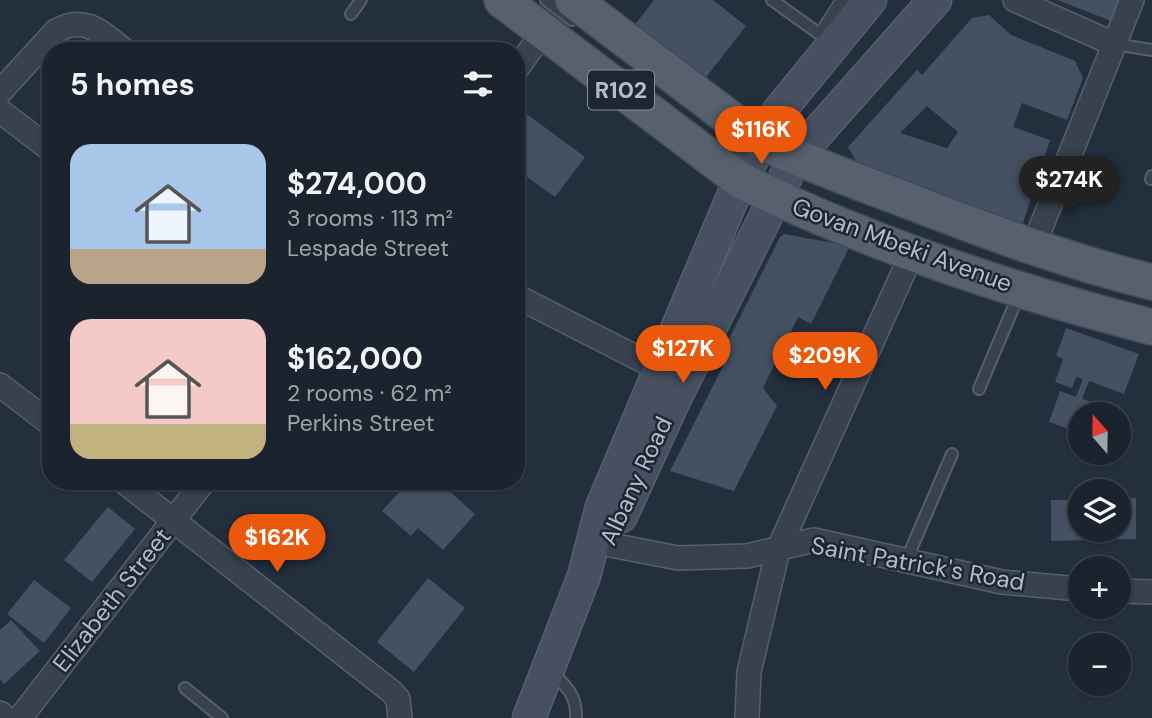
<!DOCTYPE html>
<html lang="en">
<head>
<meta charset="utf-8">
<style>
  :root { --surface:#1b232e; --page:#282f3a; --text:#f1f3f6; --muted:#a0a4aa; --line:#39404a; --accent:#ea580c }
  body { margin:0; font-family:"DM Sans",sans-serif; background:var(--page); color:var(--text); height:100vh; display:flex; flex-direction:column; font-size:26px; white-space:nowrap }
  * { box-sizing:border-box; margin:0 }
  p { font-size:23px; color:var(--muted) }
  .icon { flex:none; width:38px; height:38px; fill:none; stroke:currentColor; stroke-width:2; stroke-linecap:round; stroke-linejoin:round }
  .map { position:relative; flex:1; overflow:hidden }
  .panel { position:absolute; left:42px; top:42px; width:483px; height:448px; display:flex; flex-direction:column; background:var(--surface); border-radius:28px; box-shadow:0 2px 5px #0004,0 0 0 2px var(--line) }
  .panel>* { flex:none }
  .needle { width:46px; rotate:340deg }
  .fabs { position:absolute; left:1068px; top:402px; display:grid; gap:14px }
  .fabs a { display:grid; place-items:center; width:63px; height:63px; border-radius:50%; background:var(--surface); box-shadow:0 2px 5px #0004,0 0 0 2px var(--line); font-size:35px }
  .price { position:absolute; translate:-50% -60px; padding:0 16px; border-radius:24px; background:var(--accent); color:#fff; font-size:23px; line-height:46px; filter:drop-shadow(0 2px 4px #0008) }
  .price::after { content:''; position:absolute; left:50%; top:42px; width:21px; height:16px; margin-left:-10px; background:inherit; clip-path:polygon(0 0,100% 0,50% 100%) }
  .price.active { background:#222; color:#fff }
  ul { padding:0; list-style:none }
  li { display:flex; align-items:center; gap:21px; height:175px; padding:0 28px }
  li span { display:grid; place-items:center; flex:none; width:196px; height:140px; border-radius:21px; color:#555 }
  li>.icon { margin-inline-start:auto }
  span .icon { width:84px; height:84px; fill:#fffc; stroke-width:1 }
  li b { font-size:30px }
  h2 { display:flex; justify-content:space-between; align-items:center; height:84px; padding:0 28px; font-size:30px }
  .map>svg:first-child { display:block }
</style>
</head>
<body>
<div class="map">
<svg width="1152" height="718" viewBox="0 0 1152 718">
  <rect width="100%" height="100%" fill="#242f3e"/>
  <path fill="#455162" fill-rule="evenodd" d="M654,0h59l33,26 -42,54 -70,-54z
    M1057,0h65l-8,22z
    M989,15l22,20 64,26 8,17 -16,42 -45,-17 -9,24 37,13 -28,86 -162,-59 -12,-20 69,-77 5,5 50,-57zM927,106l31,26 -11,16 -47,-15z
    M524,112l61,45 -30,40 -39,-28v-47z
    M784,234l66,12 -39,78 -13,-7 -35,71 14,18 -43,85 -64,-20 59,-117 -6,-3 57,-114z
    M1066,328l73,26 -15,40 -35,-13 -7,18 16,5 -4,11h-14v18l-31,-11 11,-31 16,6 7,-18 -7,-2 -4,11 -17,-6 8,-23 -7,-3z
    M409,481h29l37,33 -32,36 -25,-22 -7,8 -29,-25z
    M1136,498v41l-85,2v-41h29v30h38v-31z
    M108,507l27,22 -43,53 -28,-22z
    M428,578l37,30 -51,64 -37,-30z
    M34,580l37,28 -27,35 -37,-29z
    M11,620l29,31 -36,33 -4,-5v-49z"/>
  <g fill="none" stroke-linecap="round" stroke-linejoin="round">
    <g stroke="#565f6c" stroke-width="14">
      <path id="service" d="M546,0l26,20
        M772,0l53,38
        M351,14l10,-14
        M1114,44l38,6
        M1151,179l1,-3
        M979,389l40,-95
        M906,561l46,-107
        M551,671c15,15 26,24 25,47
        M185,688l37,30"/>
    </g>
    <g stroke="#565f6c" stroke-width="26">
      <path id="minor" d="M1015,0l99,44
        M829,31l20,-31
        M516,70l28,-39
        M0,92l56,-61c29,-17 46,2 69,20
        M0,111l51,39
        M1033,247l99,-247
        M516,296l145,74
        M0,385l51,39
        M123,481l269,211 6,7 2,19
        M592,538l19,7 67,13 69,-2 67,-16 188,42 78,7
        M1118,591l34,1
        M0,713l6,5
        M20,718l184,-237
        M747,718l2,-46 29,-122 135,-299"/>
    </g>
    <g stroke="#565f6c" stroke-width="35">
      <path id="secondary" d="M621,516l53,-116 121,-242 140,-158
        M529,718l55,-142 18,-69 138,-327 39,-69 91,-111"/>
    </g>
    <g stroke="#414a57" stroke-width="38">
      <path id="primary" d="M502,0l238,180c124,62 278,113 412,147
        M573,0l187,141c50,24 102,42 154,62 78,30 156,59 238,79"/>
    </g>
    <use href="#service" stroke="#38414e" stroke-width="10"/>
    <use href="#minor" stroke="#38414e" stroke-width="23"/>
    <use href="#secondary" stroke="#465061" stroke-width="32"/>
    <use href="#primary" stroke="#56606e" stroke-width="35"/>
  </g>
  <g text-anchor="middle" stroke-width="5" stroke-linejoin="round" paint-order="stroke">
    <rect fill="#1d2633" stroke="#878f9c" stroke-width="2" x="588" y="70.5" width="66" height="39" rx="5"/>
    <g font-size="23" font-weight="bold" fill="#b4bcc9">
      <text x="621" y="98">R102</text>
    </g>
    <g font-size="24" fill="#b4bcc9" stroke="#1d2633">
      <text transform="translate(902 245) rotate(20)" y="8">Govan Mbeki Avenue</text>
      <text transform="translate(636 481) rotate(-65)" y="8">Albany Road</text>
      <text transform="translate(918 564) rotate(10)" y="8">Saint Patrick's Road</text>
      <text transform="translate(112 600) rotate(-52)" y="8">Elizabeth Street</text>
    </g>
  </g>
</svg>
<div class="fabs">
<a><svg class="needle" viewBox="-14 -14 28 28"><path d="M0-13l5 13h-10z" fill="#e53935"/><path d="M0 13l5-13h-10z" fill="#a0a4aa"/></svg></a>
<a><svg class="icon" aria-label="layers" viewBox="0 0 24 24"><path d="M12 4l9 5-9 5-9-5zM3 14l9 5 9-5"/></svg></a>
<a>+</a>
<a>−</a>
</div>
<b class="price" style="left:761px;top:166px">$116K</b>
<b class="price active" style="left:1069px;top:216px">$274K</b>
<b class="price" style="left:683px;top:385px">$127K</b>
<b class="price" style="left:825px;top:392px">$209K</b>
<b class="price" style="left:277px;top:574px">$162K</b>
<section class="panel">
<h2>5 homes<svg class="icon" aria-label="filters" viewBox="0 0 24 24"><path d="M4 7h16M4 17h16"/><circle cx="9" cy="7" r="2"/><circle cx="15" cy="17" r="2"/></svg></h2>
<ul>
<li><span style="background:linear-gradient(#a9c7e8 75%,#b9a48a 0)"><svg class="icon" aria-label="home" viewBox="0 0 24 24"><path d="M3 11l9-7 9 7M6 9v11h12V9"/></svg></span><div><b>$274,000</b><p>3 rooms · 113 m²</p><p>Lespade Street</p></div></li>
<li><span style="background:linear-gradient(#f6c9c9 75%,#c2b280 0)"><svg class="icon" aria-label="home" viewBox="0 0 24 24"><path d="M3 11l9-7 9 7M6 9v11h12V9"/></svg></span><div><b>$162,000</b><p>2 rooms · 62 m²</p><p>Perkins Street</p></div></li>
</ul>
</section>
</div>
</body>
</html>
